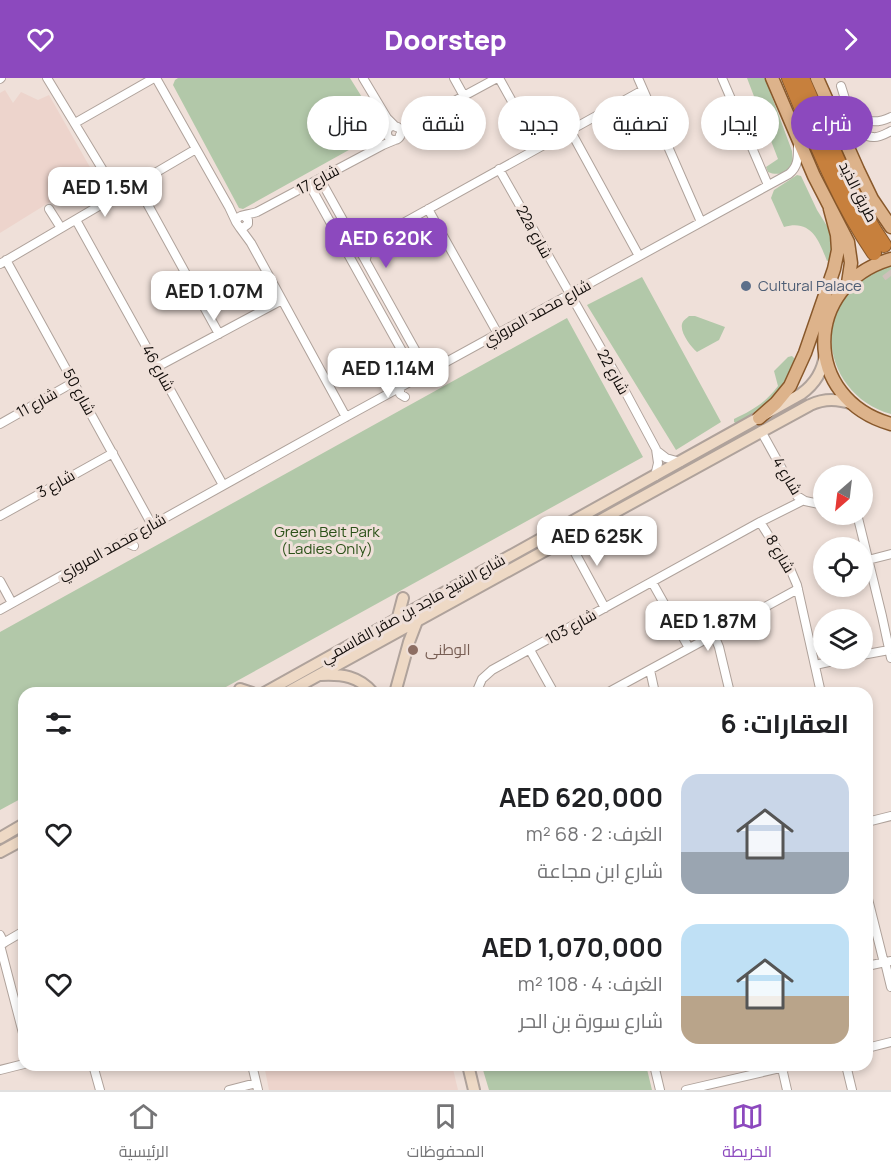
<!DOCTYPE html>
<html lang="ar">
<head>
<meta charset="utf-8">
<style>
  :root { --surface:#fff; --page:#f6f6f6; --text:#202124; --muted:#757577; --line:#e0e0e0; --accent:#8c49be }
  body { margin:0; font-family:Manrope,Cairo,sans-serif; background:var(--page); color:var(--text); direction:rtl; height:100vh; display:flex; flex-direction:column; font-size:22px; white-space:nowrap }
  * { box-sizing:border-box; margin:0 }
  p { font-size:20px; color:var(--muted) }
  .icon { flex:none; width:33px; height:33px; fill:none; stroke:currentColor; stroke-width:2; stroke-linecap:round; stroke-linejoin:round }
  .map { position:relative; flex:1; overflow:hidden; direction:ltr }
  .side { position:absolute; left:18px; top:609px; width:855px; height:384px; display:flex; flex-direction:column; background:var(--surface); border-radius:18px; box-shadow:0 3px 9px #0003; direction:rtl }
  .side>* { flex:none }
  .guide { position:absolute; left:18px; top:18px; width:855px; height:54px; direction:rtl; display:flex; gap:12px }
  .needle { width:39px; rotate:208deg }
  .fabs { position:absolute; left:813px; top:387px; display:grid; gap:12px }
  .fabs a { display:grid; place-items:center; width:60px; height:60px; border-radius:50%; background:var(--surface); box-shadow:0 3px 9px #0003; font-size:30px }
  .price { position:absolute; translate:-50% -51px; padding:0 14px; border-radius:12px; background:#fff; color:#222; font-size:20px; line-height:39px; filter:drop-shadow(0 2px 3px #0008) }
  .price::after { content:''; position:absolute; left:50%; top:36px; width:18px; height:14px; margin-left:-9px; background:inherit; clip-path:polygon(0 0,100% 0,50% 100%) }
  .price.on { background:var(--accent); color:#fff }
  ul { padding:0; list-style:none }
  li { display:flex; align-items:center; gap:18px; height:150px; padding:0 24px }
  li span { display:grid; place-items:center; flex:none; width:168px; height:120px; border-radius:18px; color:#555 }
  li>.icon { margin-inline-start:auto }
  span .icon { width:72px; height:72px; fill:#fffc; stroke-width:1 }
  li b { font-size:26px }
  h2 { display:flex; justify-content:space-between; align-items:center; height:72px; padding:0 24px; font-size:26px }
  .chip { padding:0 21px; border-radius:27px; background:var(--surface); box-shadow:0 3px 9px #0003; font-size:21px; line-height:54px }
  .chip.on { background:var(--accent); color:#fff }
  header { display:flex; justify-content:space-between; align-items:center; height:78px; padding:0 24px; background:var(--accent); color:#fff; font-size:27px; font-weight:800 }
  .dock { display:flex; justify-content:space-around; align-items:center; height:84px; border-top:2px solid var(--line); background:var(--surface); font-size:16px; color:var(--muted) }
  .dock a { display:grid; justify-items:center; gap:3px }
  .dock .on { color:var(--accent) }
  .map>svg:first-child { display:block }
</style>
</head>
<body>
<header><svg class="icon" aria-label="forward" viewBox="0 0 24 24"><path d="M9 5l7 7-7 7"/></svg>Doorstep<svg class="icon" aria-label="heart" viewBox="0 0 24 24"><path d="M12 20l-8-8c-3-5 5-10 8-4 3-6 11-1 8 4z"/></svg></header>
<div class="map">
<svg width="891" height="1012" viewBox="0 0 891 1012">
  <rect width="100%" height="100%" fill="#efe0d9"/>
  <path fill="#edd4cc" d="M5,12l8,13 8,-11 17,8 11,-5 42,74 -4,10 -87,54v-140z
    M264,987h188l6,25h-189z"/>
  <path fill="#b2c8a9" d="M178,0h172l33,53 -140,78 -4,-1 -66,-123 2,-5z
    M747,0h18l27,73c0,2 1,10 1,11 -3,12 -16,14 -25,10l-2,-5 12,-8z
    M797,97l4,1 16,34 15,24 1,25 -6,2c-8,-21 -16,-42 -43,-34l-13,-29 3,-8z
    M891,187v149c-55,-15 -80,-81 -40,-125 11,-12 26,-17 40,-24z
    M642,199l79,145 -45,28 -89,-145z
    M689,238h6l30,11 -6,13 -22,12c-6,-5 -17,-19 -15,-28 1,-4 4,-5 7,-8z
    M567,240l76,139 -428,236h-191v104l-24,13v-178z
    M792,278l2,2 3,7 -13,23 -24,24 -23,12 -3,-2v-3c19,-9 31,-16 44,-33l-4,-15 14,-14z
    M487,987h159l6,25h-163l-6,-20z"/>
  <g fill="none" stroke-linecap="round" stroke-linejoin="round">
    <path stroke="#cec0ba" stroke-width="14" stroke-dasharray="14 7" stroke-linecap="butt" d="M875,177l16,21"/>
    <g stroke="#afa29b" stroke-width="10">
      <path id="street" d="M47,0l71,117
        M156,0l73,129 7,15
        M363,0l24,40 9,9
        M454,0l10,18
        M499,0l39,70
        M638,0l63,144
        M722,0l46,107
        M0,1l1,-1
        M841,8c5,15 13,51 32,51 6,1 12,-3 18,-6
        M850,26c11,17 22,22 41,13
        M75,45l79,-45
        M387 55a7 7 0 1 1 14 0a7 7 0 1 1-14 0Z
        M570,52l69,126
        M400,57l12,-11 85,-46
        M499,91l120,211 37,69 2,14 -3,13
        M320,101l108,194
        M309,106l108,194
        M137,107l82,149
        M49,131l12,19
        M428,131l70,125
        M244,138l4,4v4l-4,3 -4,1 -4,-6c2,-9 14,-7 21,-10l126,-67 12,-5
        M76,142l147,265
        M240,150l11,15 95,174
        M351,155l12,5 13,-1
        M366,181l3,-14 9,-8 265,-147
        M6,182l146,265
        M0,186l196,-115
        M157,289l125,-67
        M400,310v6l5,3
        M0,346l74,-42
        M761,353l36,65 8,5 19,4
        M657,373l9,7 14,4
        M857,436l25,102 9,42
        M0,438l113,-63
        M760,444l31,49 6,14 24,108
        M567,460l38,70
        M123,463l11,5
        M868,482l23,-6
        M0,503l12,22
        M652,504l37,66
        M0,532l346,-193 443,-243c10,-8 9,-18 9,-30
        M714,557l5,12 11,46
        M530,572l24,43
        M862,577l27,-5
        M815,587l32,-7
        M650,592l5,23
        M476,615l6,-14 10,-9 268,-148 42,-21
        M607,615l191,-104
        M867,744l24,-6
        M867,817l17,68
        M0,857l4,8
        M0,867l24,92
        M0,867l24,-14
        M885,884l6,25
        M867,888l24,-5
        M867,970l24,-6
        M93,987l7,25
        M252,987l6,25
        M654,987l6,25
        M846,987l6,25
        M782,990l5,22
        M0,992l24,-6
        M229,1012l27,-7
        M686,1012l107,-25"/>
    </g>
    <g stroke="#afa29b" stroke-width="14">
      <path id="secondary" d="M398,539l5,-19
        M321,597c21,-1 38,1 52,18
        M240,611l12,4
        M264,615c179,-101 358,-200 537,-299 14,-10 22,-23 24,-40
        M286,615l524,-288c15,-7 28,-6 43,-1
        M395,615l14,-51 8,-21
        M0,760l24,-14
        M0,774l24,-13
        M468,987l6,25"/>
    </g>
    <g stroke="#88582b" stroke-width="15">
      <path id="primary" d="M772,0l42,98 34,66 3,21 -3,20
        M817,0l41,92 14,29 19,28
        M891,181c-89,26 -89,140 0,165
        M759,340l17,-15 14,-17 15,-33 29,-84 4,-19 -1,-15 -7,-26"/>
    </g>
    <g stroke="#88582b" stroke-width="16">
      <path id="highway" d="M789,0c25,60 48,121 85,175
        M802,0c25,57 47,116 82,167"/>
    </g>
    <use href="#street" stroke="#fff" stroke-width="8"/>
    <use href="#secondary" stroke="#eed9c5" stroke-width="10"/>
    <use href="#primary" stroke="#ddb38b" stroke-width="12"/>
    <use href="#highway" stroke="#c7803d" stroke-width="14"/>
  </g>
  <circle fill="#5c6f8a" stroke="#efe0d9" stroke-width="2" cx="746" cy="208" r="6"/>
  <circle fill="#8d6e63" stroke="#efe0d9" stroke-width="2" cx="413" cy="572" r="6"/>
  <g text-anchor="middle" stroke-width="6" stroke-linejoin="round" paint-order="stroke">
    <g font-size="15" fill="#120d0a" stroke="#efe0d9">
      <text transform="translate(318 102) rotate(-28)" y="5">شارع 17</text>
      <text transform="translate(858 114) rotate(63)" y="5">طريق الذيد</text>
      <text transform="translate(534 154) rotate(61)" y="5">22a شارع</text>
      <text transform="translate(537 235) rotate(-29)" y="5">شارع محمد المروزي</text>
      <text transform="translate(158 290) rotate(61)" y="5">شارع 46</text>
      <text transform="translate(613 294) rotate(61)" y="5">شارع 22</text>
      <text transform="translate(79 314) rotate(61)" y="5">شارع 50</text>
      <text transform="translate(37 325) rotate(-29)" y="5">شارع 11</text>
      <text transform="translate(787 398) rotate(59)" y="5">شارع 4</text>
      <text transform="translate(56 406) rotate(-29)" y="5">شارع 3</text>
      <text transform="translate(112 469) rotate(-29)" y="5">شارع محمد المروزي</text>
      <text transform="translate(780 476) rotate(59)" y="5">شارع 8</text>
      <text transform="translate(413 531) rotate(-29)" y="5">شارع الشيخ ماجد بن صقر القاسمي</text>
      <text transform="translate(571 549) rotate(-29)" y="5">شارع 103</text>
    </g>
    <g font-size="15" fill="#4e5e75" stroke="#efe0d9" text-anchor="start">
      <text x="758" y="213">Cultural Palace</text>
    </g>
    <g font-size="15" fill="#2b5118" stroke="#efe0d9">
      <text x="327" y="459">Green Belt Park<tspan x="327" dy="17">(Ladies Only)</tspan></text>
    </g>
    <g font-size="15" fill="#785e54" stroke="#efe0d9" text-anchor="start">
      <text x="425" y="577">الوطنی</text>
    </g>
  </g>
</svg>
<div class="fabs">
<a><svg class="needle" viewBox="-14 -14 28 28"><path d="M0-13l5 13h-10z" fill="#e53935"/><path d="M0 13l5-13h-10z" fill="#757577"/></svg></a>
<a><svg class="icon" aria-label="locate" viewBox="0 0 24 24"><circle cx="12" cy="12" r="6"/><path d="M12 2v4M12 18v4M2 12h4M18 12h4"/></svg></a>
<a><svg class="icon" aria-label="layers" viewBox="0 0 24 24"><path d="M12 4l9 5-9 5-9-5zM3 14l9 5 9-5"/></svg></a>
</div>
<b class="price" style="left:105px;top:140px">AED 1.5M</b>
<b class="price on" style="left:386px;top:191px">AED 620K</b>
<b class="price" style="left:214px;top:244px">AED 1.07M</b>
<b class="price" style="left:388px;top:321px">AED 1.14M</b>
<b class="price" style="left:597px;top:489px">AED 625K</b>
<b class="price" style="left:708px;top:574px">AED 1.87M</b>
<div class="guide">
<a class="chip on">شراء</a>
<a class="chip">إيجار</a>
<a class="chip">تصفية</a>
<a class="chip">جديد</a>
<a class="chip">شقة</a>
<a class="chip">منزل</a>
</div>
<section class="side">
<h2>العقارات: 6<svg class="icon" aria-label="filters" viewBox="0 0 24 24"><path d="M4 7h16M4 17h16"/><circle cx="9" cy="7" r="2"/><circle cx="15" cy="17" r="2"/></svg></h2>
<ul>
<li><span style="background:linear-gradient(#c9d6e8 65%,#9aa5b1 0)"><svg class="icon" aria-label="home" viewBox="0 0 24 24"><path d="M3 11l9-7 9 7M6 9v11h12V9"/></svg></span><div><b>AED 620,000</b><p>الغرف: 2 · 68 m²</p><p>شارع ابن مجاعة</p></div><svg class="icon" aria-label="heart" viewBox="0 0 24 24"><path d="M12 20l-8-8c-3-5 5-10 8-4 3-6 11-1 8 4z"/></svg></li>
<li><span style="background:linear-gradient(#bfe0f5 60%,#b9a48a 0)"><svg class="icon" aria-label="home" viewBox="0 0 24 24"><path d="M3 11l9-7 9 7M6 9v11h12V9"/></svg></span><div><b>AED 1,070,000</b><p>الغرف: 4 · 108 m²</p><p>شارع سورة بن الحر</p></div><svg class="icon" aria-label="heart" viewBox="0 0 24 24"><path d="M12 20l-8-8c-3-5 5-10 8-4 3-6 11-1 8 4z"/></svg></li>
</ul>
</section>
</div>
<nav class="dock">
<a class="on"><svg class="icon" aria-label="map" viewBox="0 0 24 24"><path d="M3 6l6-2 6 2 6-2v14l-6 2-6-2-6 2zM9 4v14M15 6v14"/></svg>الخريطة</a>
<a><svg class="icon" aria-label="saved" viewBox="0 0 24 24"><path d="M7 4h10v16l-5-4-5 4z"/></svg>المحفوظات</a>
<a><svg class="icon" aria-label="home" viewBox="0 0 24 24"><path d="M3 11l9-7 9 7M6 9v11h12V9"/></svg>الرئيسية</a>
</nav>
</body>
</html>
